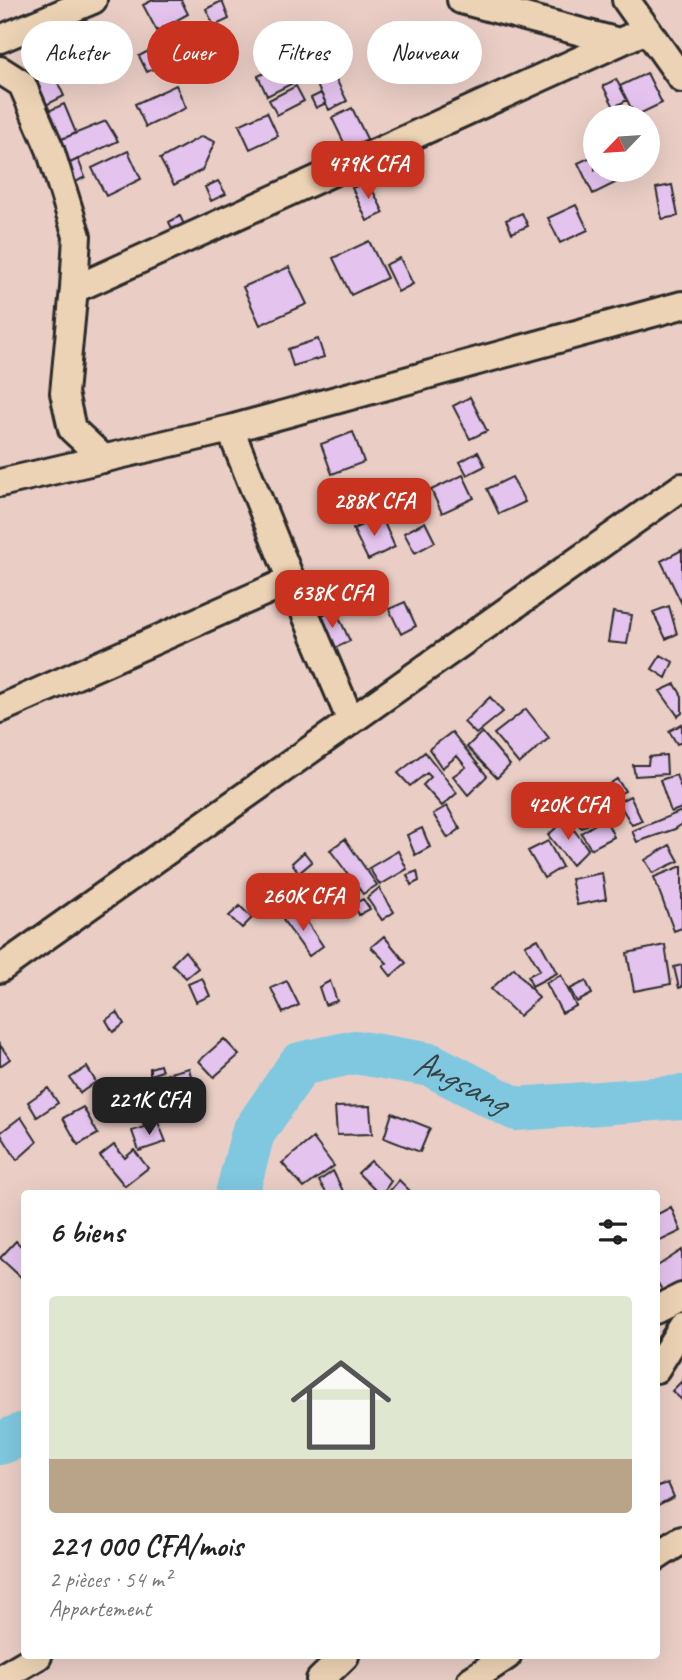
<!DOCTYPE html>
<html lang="fr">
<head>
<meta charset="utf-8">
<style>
  :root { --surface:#fff; --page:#f2f2f2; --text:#222; --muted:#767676; --line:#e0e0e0; --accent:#c8321e }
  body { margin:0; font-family:Caveat,sans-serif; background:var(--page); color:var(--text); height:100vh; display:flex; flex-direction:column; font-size:26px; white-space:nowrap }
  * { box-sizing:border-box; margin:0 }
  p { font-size:23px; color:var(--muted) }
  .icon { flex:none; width:38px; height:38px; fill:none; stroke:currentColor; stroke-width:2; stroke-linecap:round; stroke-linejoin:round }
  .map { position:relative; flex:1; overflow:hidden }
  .drawer { position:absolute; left:21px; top:1190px; width:639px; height:469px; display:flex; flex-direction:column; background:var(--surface); border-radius:7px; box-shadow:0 7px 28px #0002 }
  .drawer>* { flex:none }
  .hud { position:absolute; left:21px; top:21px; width:640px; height:63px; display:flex; gap:14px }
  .needle { width:46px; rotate:245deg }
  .tools { position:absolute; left:583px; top:105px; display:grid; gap:14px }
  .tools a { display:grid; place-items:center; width:77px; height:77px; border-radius:50%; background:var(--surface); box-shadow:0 7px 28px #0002; font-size:35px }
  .price { position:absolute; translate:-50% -60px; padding:0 16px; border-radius:14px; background:var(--accent); color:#fff; font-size:23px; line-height:46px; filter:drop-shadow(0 2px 4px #0008) }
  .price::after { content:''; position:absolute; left:50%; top:42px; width:21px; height:16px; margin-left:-10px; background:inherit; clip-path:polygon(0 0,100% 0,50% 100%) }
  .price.current { background:#222; color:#fff }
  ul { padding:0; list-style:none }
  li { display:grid; align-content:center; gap:14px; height:371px; padding:0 28px }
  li+li { border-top:2px solid var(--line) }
  li span { display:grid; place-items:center; height:217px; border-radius:7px; color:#555 }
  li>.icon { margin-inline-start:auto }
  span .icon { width:126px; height:126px; fill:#fffc; stroke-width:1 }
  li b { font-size:30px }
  h2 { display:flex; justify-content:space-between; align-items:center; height:84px; padding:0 28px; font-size:30px }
  .pill { padding:0 24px; border-radius:32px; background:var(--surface); box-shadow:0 7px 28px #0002; font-size:24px; line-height:63px }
  .pill.current { background:var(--accent); color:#fff }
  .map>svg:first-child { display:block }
</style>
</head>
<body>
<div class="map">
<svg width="682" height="1680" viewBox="0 0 682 1680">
  <rect width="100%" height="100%" fill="#eacec6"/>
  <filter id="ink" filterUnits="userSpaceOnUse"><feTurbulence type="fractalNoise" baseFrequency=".0143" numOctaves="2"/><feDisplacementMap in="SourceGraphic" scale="14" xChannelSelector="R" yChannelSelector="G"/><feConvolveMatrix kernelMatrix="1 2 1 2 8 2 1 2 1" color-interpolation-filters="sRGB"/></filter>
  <g filter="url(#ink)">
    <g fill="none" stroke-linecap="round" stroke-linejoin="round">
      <g stroke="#7fc8df" stroke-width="44">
        <path id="s1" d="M237,1194l16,-61 47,-69 55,-12 76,13 85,44 166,-12"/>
        <path d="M0,1443l24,-9"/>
      </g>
    </g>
    <path fill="#e4c3ef" stroke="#2b2b2b" stroke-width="2" d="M153,0h28l7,14 -31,17 -14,-26z
      M222,1l7,18 -15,7 -8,-17z
      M95,26l9,16 -15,7 -8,-16z
      M81,33l6,19 -24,10 -8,-20z
      M158,46l9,17 -20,9 -8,-16z
      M320,47l27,54 -18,9 -15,-31 -4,2 -7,-14 5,-5 -3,-8z
      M294,59l9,19 -36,18 -9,-20z
      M53,72l11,24 -18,9 -10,-24z
      M647,73l15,30 -27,13 -15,-30z
      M616,79l11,21 -13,7 -11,-21z
      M176,85l10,23 -40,19 -11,-23z
      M296,86l8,15 -27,14 -8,-15z
      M321,93l5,10 -10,5 -5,-10z
      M64,104l12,29 -19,8 -13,-28z
      M352,108l17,35 -20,10 -17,-35z
      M267,112l11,24 -28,13 -11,-24z
      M106,121l12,20 -52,24 -9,-24z
      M202,136l13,6 -13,28 -28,15 -14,-26z
      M128,151l13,28 -35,17 -14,-28z
      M595,155v15h16l6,12 -24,12 -15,-31z
      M78,159l7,18 -11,6 -8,-18z
      M218,181l8,13 -15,7 -6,-14z
      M368,181l16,32 -17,8 -15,-33z
      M672,185l6,31 -16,3 -6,-31z
      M576,205l12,25 -28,13 -12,-25z
      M522,213l6,13 -16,7 -6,-13z
      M180,216l7,15 -11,6 -7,-15z
      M369,241l18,37 -36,17 -18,-37z
      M400,258l13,26 -15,8 -13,-27z
      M289,267l18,37 -47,21 -17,-38z
      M318,339l6,18 -31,9 -5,-17z
      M470,397l17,34 -17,8 -17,-33z
      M353,432l11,30 -32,12 -11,-30z
      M478,452l7,14 -18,9 -7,-13z
      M463,475l11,23 -32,15 -11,-23z
      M512,477l13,25 -26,12 -12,-25z
      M381,516l14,31 -27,13 -15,-31z
      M425,522l10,20 -20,11 -11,-20z
      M682,550v54l-21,-43z
      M405,602l11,24 -15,8 -12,-25z
      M669,606l8,28 -11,5 -13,-27z
      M335,609l15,32 -21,10 -15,-32z
      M613,612l19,3 -5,29 -19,-2z
      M661,655l12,7 -7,16 -14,-9z
      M675,684l7,12v17l-4,3 -18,-25z
      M490,697l13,15 -27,22 -12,-12z
      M526,709l23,29 -30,26 -25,-30z
      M682,724v18l-5,2 -8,-13z
      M452,732l35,44 -19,19 -15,-19 13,-9 -9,-11 -15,12 -13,-19z
      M482,732l28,33 -13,13 -30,-31z
      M425,752l32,41 -15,13 -19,-21 8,-8 -4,-4 -17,13 -12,-13z
      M666,755l1,19 -32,2 -2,-11h15l1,-8z
      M676,775l6,16v17l-11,4 -11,-32z
      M617,779l8,12 -13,7 -7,-11z
      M630,796l12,25 -10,4 -14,-23z
      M594,798l5,8 -11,10 5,5 -11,7 -14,-12 9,-11 6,7z
      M447,806l13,23 -12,9 -15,-24z
      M682,811v13l-7,5 -38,13 -5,-11z
      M605,818l9,19 -23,12 -10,-16z
      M566,819l22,30 -16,16 -24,-30z
      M422,828l8,19 -15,8 -8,-20z
      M345,839l32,46 -14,9 -33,-44z
      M548,841l14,26 -18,11 -16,-27z
      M670,845l9,16 -26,12 -8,-13z
      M398,851l9,18 -27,16 -11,-17z
      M304,852l8,10 -13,11 -7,-10z
      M682,866v62l-8,3 -20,-54z
      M417,871l2,10 -8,4 -4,-10z
      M602,873l4,26 -29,6 -6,-26z
      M314,884l11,15 -14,11 -11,-13z
      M379,888l15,24 -12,8 -15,-22z
      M363,899l7,10 -11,6 -5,-11z
      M240,906l12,12 -10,10 -13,-12z
      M299,910l24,36 -14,10 -26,-36z
      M384,936l22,27 -15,13 -8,-10 4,-3 -16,-16z
      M538,939l19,34 -25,13 -4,-10 12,-6 -15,-25z
      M665,945l6,39 -37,7 -7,-38z
      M185,951l13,17 -12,10 -14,-14z
      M682,965v22l-3,1 -5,-21z
      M514,968l25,30 -20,18 -28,-27z
      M561,975l15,31 -14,7 -16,-30z
      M202,978l8,18 -14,6 -8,-18z
      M287,981l12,24 -16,8 -12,-25z
      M330,981l7,20 -12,4 -6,-18z
      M586,981l6,13 -15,8 -7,-13z
      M117,1012l7,12 -11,8 -7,-12z
      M224,1039l15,16 -25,22 -15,-16z
      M0,1045l10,14 -10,7z
      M160,1065l2,6 -12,4v-7z
      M87,1067l9,15 -16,11 -10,-15z
      M189,1068l9,37 -31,7 -9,-36z
      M48,1088l10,15 -21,14 -9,-15z
      M370,1106l2,28 -35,1 -2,-28z
      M83,1107l15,27 -20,11 -15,-27z
      M392,1113l38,15 -10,24 -36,-14z
      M21,1117l16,25 -20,18 -17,-27z
      M158,1122l8,20 -27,9 -7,-20z
      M313,1138l21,28 -30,22 -22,-25z
      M114,1145l11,13 9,-8 14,18 -23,18 -25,-30z
      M371,1161l20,20 -9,13h-3l-21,-21z
      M333,1171l10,20 -4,3h-12l-8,-13z
      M399,1180l14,14h-26z
      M671,1207l10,24 -25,12v-28z
      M16,1241l8,8v28l-1,2 -23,-21z
      M682,1250v31l-18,12 -8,-13v-13z
      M682,1381v19l-10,-9z
      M668,1483l6,14 -18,9v-19z"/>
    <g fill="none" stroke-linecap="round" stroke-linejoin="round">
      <g stroke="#2b2b2b" stroke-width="32">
        <path id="minor" d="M461,0l158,42
          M626,0l56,79
          M0,39l93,-39
          M0,70l22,14 28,65 27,87 -3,52 -10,105 8,36 32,30
          M74,288l10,-3 562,-255
          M230,429l61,151 60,141
          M0,483l230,-54 452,-124
          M0,709l291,-129
          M0,969l682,-482
          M656,1310l26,-13
          M656,1369l26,-42
          M656,1557l26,-17
          M4,1676l34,-20
          M320,1680l25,-24
          M471,1680l36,-24"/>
      </g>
      <use href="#minor" stroke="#edd3b5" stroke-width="26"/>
    </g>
  </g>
  <g text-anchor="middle" stroke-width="6" stroke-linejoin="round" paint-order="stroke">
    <g font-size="35" font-style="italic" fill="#384346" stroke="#edd3b5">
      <text dy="12" stroke="none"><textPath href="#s1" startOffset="313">Angsang</textPath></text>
    </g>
  </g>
</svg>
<div class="tools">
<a><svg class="needle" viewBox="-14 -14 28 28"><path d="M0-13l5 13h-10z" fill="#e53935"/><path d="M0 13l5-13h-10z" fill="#767676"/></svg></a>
</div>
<b class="price" style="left:368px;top:201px">479K CFA</b>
<b class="price" style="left:374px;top:538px">288K CFA</b>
<b class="price" style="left:332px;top:630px">638K CFA</b>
<b class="price" style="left:568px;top:842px">420K CFA</b>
<b class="price" style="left:303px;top:933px">260K CFA</b>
<b class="price current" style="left:149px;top:1137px">221K CFA</b>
<div class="hud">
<a class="pill">Acheter</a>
<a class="pill current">Louer</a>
<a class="pill">Filtres</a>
<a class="pill">Nouveau</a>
</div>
<section class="drawer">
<h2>6 biens<svg class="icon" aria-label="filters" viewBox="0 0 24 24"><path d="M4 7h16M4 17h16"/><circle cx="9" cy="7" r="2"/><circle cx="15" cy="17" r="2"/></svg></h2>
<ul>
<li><span style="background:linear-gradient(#dfe7d0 75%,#b9a48a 0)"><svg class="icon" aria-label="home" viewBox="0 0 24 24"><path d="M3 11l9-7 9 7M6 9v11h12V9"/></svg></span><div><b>221 000 CFA/mois</b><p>2 pièces · 54 m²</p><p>Appartement</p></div></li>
</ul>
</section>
</div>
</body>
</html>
